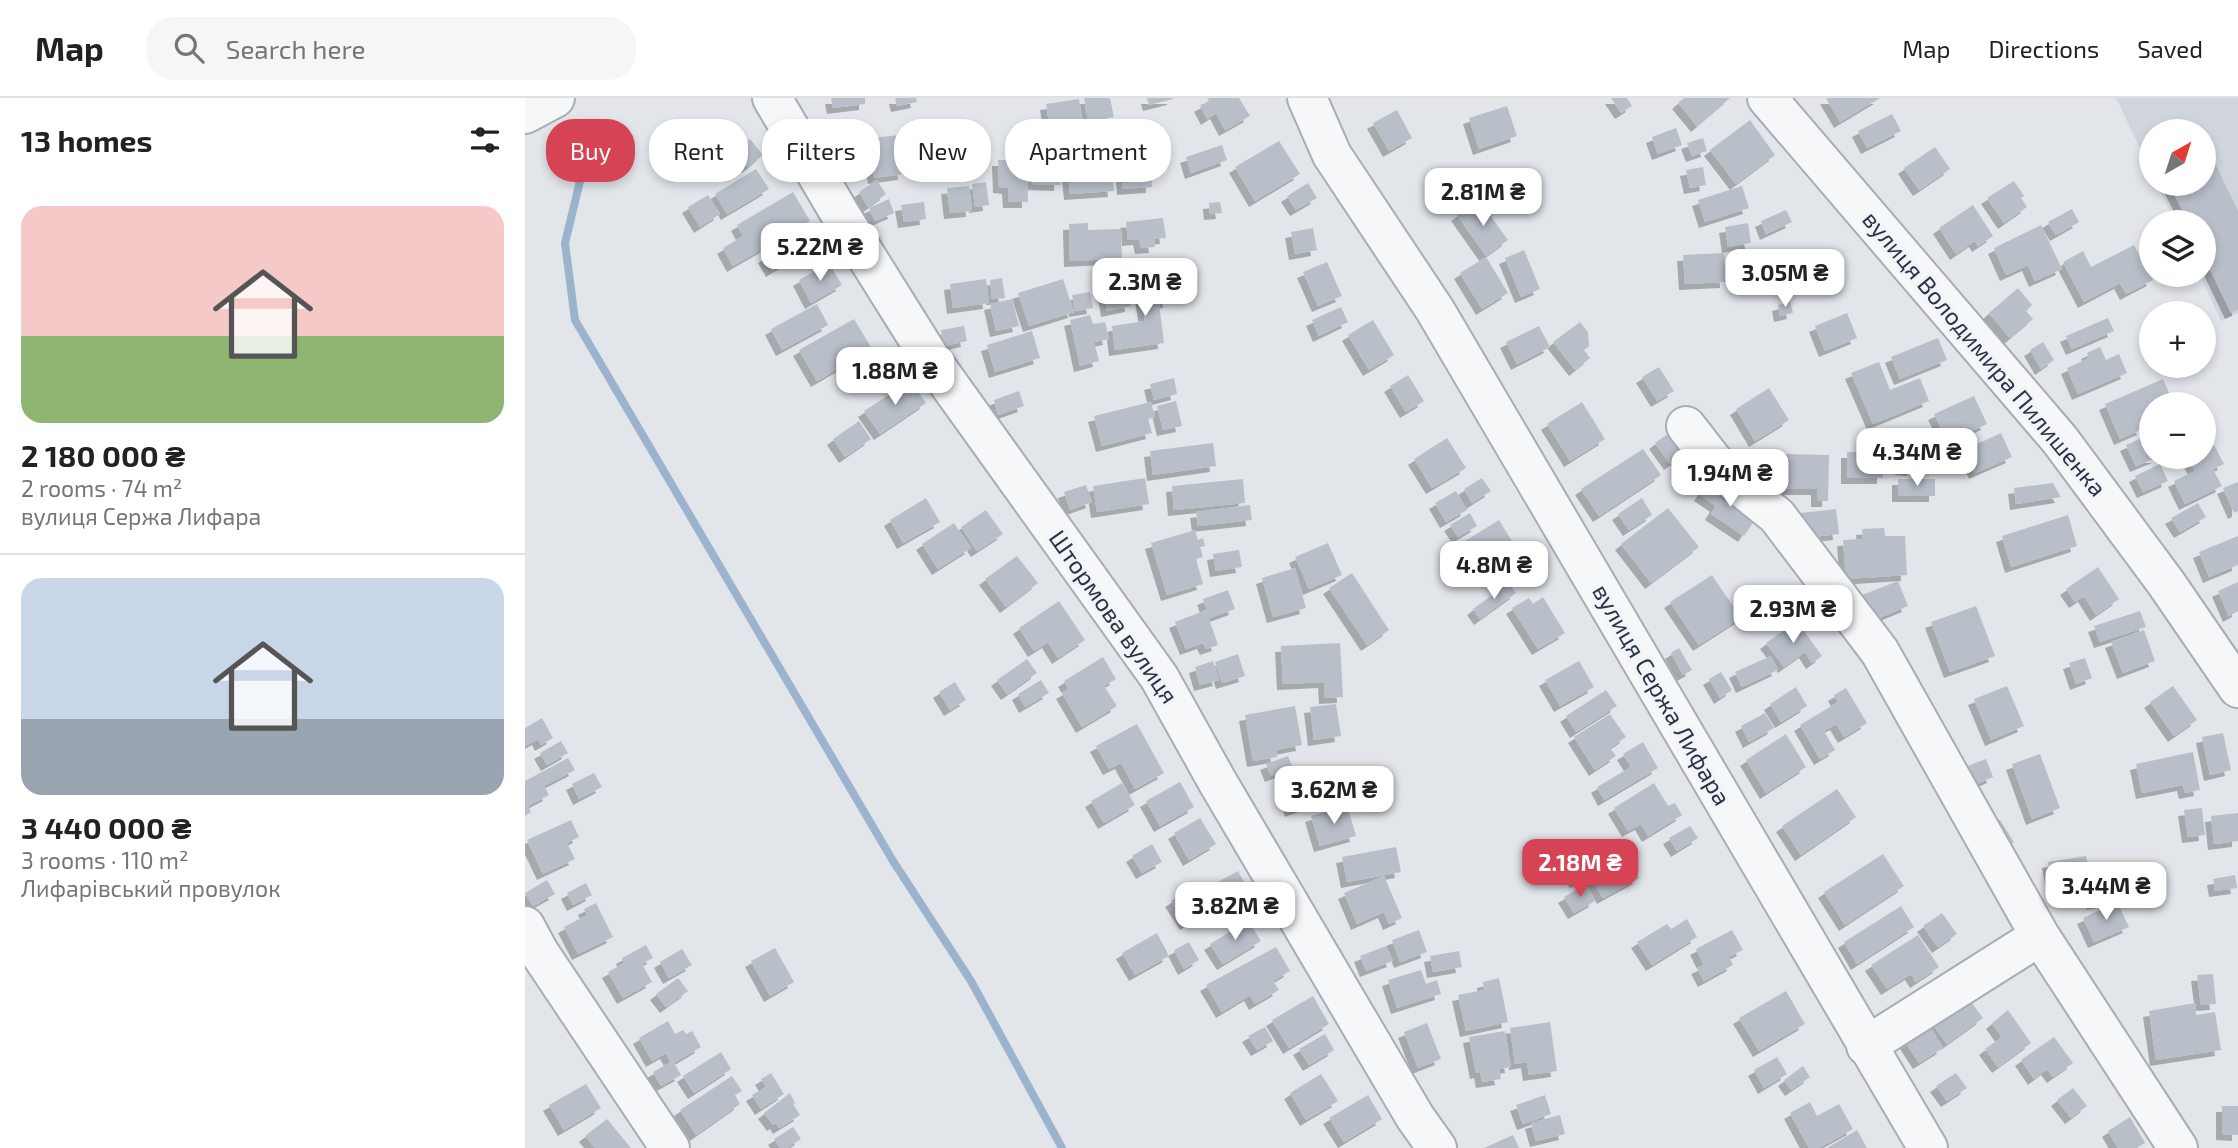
<!DOCTYPE html>
<html lang="en">
<head>
<meta charset="utf-8">
<style>
  :root { --surface:#fff; --page:#f6f6f6; --text:#222; --muted:#767676; --line:#e0e0e0; --accent:#d54355 }
  body { margin:0; font-family:"Exo 2",sans-serif; background:var(--page); color:var(--text); height:100vh; display:flex; flex-direction:column; font-size:26px; white-space:nowrap }
  * { box-sizing:border-box; margin:0 }
  p { font-size:23px; color:var(--muted) }
  .icon { flex:none; width:38px; height:38px; fill:none; stroke:currentColor; stroke-width:2; stroke-linecap:round; stroke-linejoin:round }
  .map { position:relative; flex:1; overflow:hidden }
  .side { display:flex; flex-direction:column; background:var(--surface); width:525px }
  .side>* { flex:none }
  .banner { position:absolute; left:21px; top:21px; width:665px; height:63px; display:flex; gap:14px }
  .needle { width:46px; rotate:39deg }
  .fabs { position:absolute; left:1614px; top:21px; display:grid; gap:14px }
  .fabs a { display:grid; place-items:center; width:77px; height:77px; border-radius:50%; background:var(--surface); box-shadow:0 4px 10px #0003; font-size:35px }
  .price { position:absolute; translate:-50% -60px; padding:0 16px; border-radius:14px; background:#fff; color:#222; font-size:23px; line-height:46px; filter:drop-shadow(0 2px 4px #0008) }
  .price::after { content:''; position:absolute; left:50%; top:42px; width:21px; height:16px; margin-left:-10px; background:inherit; clip-path:polygon(0 0,100% 0,50% 100%) }
  .price.current { background:var(--accent); color:#fff }
  ul { padding:0; list-style:none }
  li { display:grid; align-content:center; gap:14px; height:371px; padding:0 21px }
  li+li { border-top:2px solid var(--line) }
  li span { display:grid; place-items:center; height:217px; border-radius:21px; color:#555 }
  li>.icon { margin-inline-start:auto }
  span .icon { width:126px; height:126px; fill:#fffc; stroke-width:1 }
  li b { font-size:30px }
  h2 { display:flex; justify-content:space-between; align-items:center; height:84px; padding:0 21px; font-size:30px }
  .chip { padding:0 24px; border-radius:28px; background:var(--surface); box-shadow:0 4px 10px #0003; font-size:24px; line-height:63px }
  .chip.current { background:var(--accent); color:#fff }
  header { display:flex; align-items:center; gap:42px; box-sizing:border-box; height:98px; padding:0 35px; background:var(--surface); border-bottom:2px solid var(--line) }
  header strong { font-size:33px }
  nav { display:flex; gap:38px; margin-inline-start:auto; font-size:24px }
  .search { width:490px; height:63px; background:var(--page); display:flex; align-items:center; gap:18px; box-sizing:border-box; padding:0 24px; border-radius:28px; color:var(--muted); font-size:26px }
  main { display:flex; flex:1; min-height:0 }
  .map>svg:first-child { display:block }
</style>
</head>
<body>
<header>
<strong>Map</strong>
<div class="search"><svg class="icon" aria-label="search" viewBox="0 0 24 24"><circle cx="10" cy="10" r="6"/><path d="M15 15l6 6"/></svg>Search here</div>
<nav><a>Map</a><a>Directions</a><a>Saved</a></nav>
</header>
<main>
<section class="side">
<h2>13 homes<svg class="icon" aria-label="filters" viewBox="0 0 24 24"><path d="M4 7h16M4 17h16"/><circle cx="9" cy="7" r="2"/><circle cx="15" cy="17" r="2"/></svg></h2>
<ul>
<li><span style="background:linear-gradient(#f6c9c9 60%,#8fb573 0)"><svg class="icon" aria-label="home" viewBox="0 0 24 24"><path d="M3 11l9-7 9 7M6 9v11h12V9"/></svg></span><div><b>2 180 000 ₴</b><p>2 rooms · 74 m²</p><p>вулиця Сержа Лифара</p></div></li>
<li><span style="background:linear-gradient(#c9d6e8 65%,#9aa5b1 0)"><svg class="icon" aria-label="home" viewBox="0 0 24 24"><path d="M3 11l9-7 9 7M6 9v11h12V9"/></svg></span><div><b>3 440 000 ₴</b><p>3 rooms · 110 m²</p><p>Лифарівський провулок</p></div></li>
</ul>
</section>
<div class="map">
<svg width="1713" height="1050" viewBox="0 0 1713 1050">
  <defs>
    <filter id="shadow"><feDropShadow dx="-6" dy="6" stdDeviation="0" flood-color="#0004"/></filter>
  </defs>
  <rect width="100%" height="100%" fill="#e2e6eb"/>
  <path fill="#d0d5dd" d="M1591,0h122v215l-17,8 -21,-46h3v-53h-28l-18,-38h46v-53h-52v40z"/>
  <g fill="none" stroke-linecap="round" stroke-linejoin="round">
    <path stroke="#9cb3cd" stroke-width="8" d="M56,79l-16,66 10,77 318,541 78,120 91,167"/>
  </g>
  <path fill="#b9bfc9" filter="url(#shadow)" d="M306,0h34v6l-32,4z
    M370,0h21l1,4 -20,4z
    M559,0h26l4,19 -26,4z
    M622,0h26v1l-24,6z
    M682,0h32l11,18 -25,14 -9,-17 -9,6 -7,-13 9,-5z
    M1086,0h16l5,8 -11,7z
    M1159,0h46l-33,28 -19,-23z
    M1301,0h54l-40,24z
    M554,1l4,24 -33,6 -4,-25z
    M982,8l10,30 -38,13 -10,-31z
    M872,12l15,28 -23,13 -16,-28z
    M1367,16l9,17 -34,17 -9,-17z
    M1225,22l25,35 -39,29 -26,-34z
    M1151,30l6,17 -24,9 -6,-17z
    M404,34l1,15 -29,4 3,23 -30,4 -2,-13h-7l-4,-26z
    M1178,40l4,13 -15,5 -5,-13z
    M1678,40l35,73v99l-7,3 -28,-58v-33h-15l-19,-38h34z
    M225,41l13,16 -15,12 -13,-17z
    M754,43l21,33 -45,27 -20,-34z
    M697,47l5,15 -36,13 -5,-16z
    M1410,49l15,22 -31,21 -15,-22z
    M473,62h29l1,42h-19l-1,-14 -9,-1z
    M626,62l1,27 -29,2 -2,-27z
    M508,63h28l-1,24 -28,-1z
    M586,63l3,30 -44,3 -3,-29z
    M1178,69l3,18 -16,3 -4,-18z
    M231,71l13,20 -42,25 -12,-20z
    M352,82l9,14 -18,13 -9,-15z
    M1489,83l10,15 -3,2 6,9 -23,16 -17,-25z
    M461,84l3,23 -14,2 -3,-23z
    M783,85l9,15 -21,12 -9,-14z
    M444,88l3,25 -22,2 -3,-25z
    M1217,88l7,22 -44,14 -7,-22z
    M268,94l17,29 -77,45 -10,-18 20,-12 -6,-11z
    M183,97l12,19 -20,13 -12,-20z
    M364,101l5,14 -19,8 -6,-13z
    M954,102l29,40 -22,16 -29,-41z
    M399,104l2,17 -22,3 -3,-17z
    M695,104l2,11 -12,1 -1,-11z
    M1448,107l20,31 -15,10 -3,-5 -19,13 -17,-26z
    M1547,111l7,13 -23,13 -8,-13z
    M1261,112l6,12 -26,12 -5,-13z
    M638,120l3,20 -12,1 1,8 -14,1 -2,-9 -11,1 -2,-18z
    M563,125v7l33,-1 1,33h-12v-3l-40,2 -1,-37z
    M1223,125l3,20 -23,4 -3,-20z
    M1516,127l21,44 -27,12 -7,-16 -22,10 -12,-27z
    M788,130l4,22 -22,4 -4,-22z
    M266,143l8,13 -27,17 -8,-14z
    M1609,147l19,35 -27,14 -6,-11 -36,19 -21,-40 20,-11 8,16z
    M999,152l16,39 -19,8 -16,-39z
    M1199,155l2,29 -41,2 -2,-29z
    M961,159l22,36 -26,16 -22,-36z
    M802,164l15,34 -24,10 -15,-34z
    M304,165l13,22 -31,18 -12,-23z
    M640,179l4,25 -10,1 5,40 -49,7 -3,-24 33,-5 -6,-40z
    M477,180l3,20 -13,1 -2,-19z
    M461,181l3,24 -36,5 -3,-24z
    M538,181l11,33 -45,14 -11,-33z
    M603,190l3,18 -24,5 -3,-19z
    M1493,190l14,17 -6,6 7,8 -23,19 -21,-25z
    M565,194l3,16 -18,3 -3,-16z
    M487,201l7,27 -23,5 -6,-27z
    M1265,204l3,11 -13,3 -2,-11z
    M292,206l11,21 -46,25 -11,-21z
    M816,209l7,15 -29,14 -7,-16z
    M1322,215l10,25 -32,13 -10,-25z
    M565,217l3,9 12,-2 4,17 -15,3 5,19 -19,5 -10,-46z
    M1583,220l6,13 -42,18 -6,-13z
    M329,221l18,30 -55,32 -18,-31z
    M848,222l21,35 -25,15 -21,-35z
    M1055,224l8,10 1,14 -5,4 6,8 -15,12 -22,-28z
    M439,228l3,15 -23,5 -3,-16z
    M1014,228l11,21 -33,17 -11,-22z
    M507,233l8,27 -45,14 -8,-27z
    M1413,240l9,22 -47,19 -9,-22z
    M1518,244l11,18 -13,9 -11,-19z
    M1575,249l6,13 13,-6 8,19 -49,21 -11,-26 22,-10 -2,-5z
    M1354,264l11,28 30,-12 9,23 -56,23 -22,-51z
    M1134,269l15,24 -17,10 -15,-24z
    M883,277l16,26 -18,11 -16,-26z
    M649,280l3,16 -23,6 -4,-16z
    M1638,281l11,25h-23v11l-12,5 4,9 -23,10 -15,-35z
    M385,283l16,22 -46,31 -16,-23z
    M1244,290l20,32 -34,21 -19,-32z
    M494,293l5,15 -26,9 -4,-15z
    M1449,298l13,28 -39,18 -14,-28z
    M651,303l6,25 -19,4 -6,-24z
    M626,304l4,15 -7,2 4,14 -50,13 -8,-30z
    M1057,304l23,37 -35,22 -23,-37z
    M334,323l12,18 -26,18 -12,-18z
    M1147,333l15,22 -17,11 -15,-21z
    M1476,335l11,24 -37,16 -11,-23z
    M1626,336v23h7l-22,9 -10,-21z
    M922,340l19,30 -34,20 -18,-29z
    M688,345l3,23 -63,9 -3,-24z
    M1689,347l10,19 -11,5 9,17 -37,18 -11,-23 21,-10 -7,-14h15v-7z
    M1118,351l18,26 -62,41 -18,-27z
    M1377,353l12,1 -1,18 -12,-1z
    M1322,354h36v26h-36z
    M1261,356l43,1 -1,46h-11v-12h-32z
    M1635,366l8,17 -25,11 -8,-16z
    M620,380l4,26 -52,8 -4,-26z
    M957,380l9,13 -19,12 -8,-14z
    M718,381l2,24 -71,7 -2,-24z
    M1373,381h37v17h-37z
    M1185,383l49,33 -15,22 -33,-22 5,-8 -16,-11z
    M1713,384v29l-4,2 -11,-25z
    M1528,385l8,14 -45,7 -2,-16z
    M561,387l6,17 -22,8 -6,-18z
    M931,393l11,19 -21,12 -11,-19z
    M401,400l14,24 -37,21 -13,-23z
    M1117,400l10,17 -23,15 -11,-16z
    M1673,405l8,14 -26,15 -9,-14z
    M725,407l2,15 -54,6 -2,-14z
    M1143,410l31,39 -48,36 -30,-39z
    M1311,411l3,25 -35,4 -3,-25z
    M461,412l17,24 -26,17 -16,-24z
    M945,415l7,13 -19,11 -8,-12z
    M1543,417l9,31 -66,21 -9,-31z
    M974,422l22,36 -34,20 -22,-35z
    M429,425l17,25 -33,21 -16,-25z
    M1359,430l1,8h20l2,39 -61,4 -3,-39 20,-1 -1,-10z
    M670,432l3,10 5,-2 2,8 -5,1 3,10 -7,2 7,25 -36,11 -16,-52z
    M1713,438v29l-29,12 -10,-25z
    M803,445l14,32 -33,14 -14,-32z
    M714,452l3,17 -26,4 -3,-17z
    M492,458l21,27 -32,24 -21,-28z
    M1573,469l21,32 -23,16 -12,-19 -9,6 -9,-13z
    M770,470l11,40 -33,9 -11,-39z
    M827,475l37,57 -22,15 -38,-57z
    M1187,477l29,43 -42,27 -29,-43z
    M1373,483l10,25 -36,15 -15,-24z
    M1713,484v29l-9,5 -11,-25z
    M984,485l7,10 -36,26 -7,-10z
    M703,492l7,19 -25,9 -7,-19z
    M1018,499l22,36 -27,16 -26,-41 17,-10 4,6z
    M534,503l26,39 -27,18 -10,-16 -14,9 -15,-23z
    M1451,508l19,50 -45,16 -19,-50z
    M681,512l12,35 -12,4 -3,-6 -17,6 -11,-27z
    M1615,513l6,16 -46,15 -6,-16z
    M1272,523l25,35 -10,7 -7,-11 -21,15 -18,-24z
    M1619,532l11,31 -32,12 -12,-31z
    M815,545l3,54 -18,1 -1,-16 -41,2 -2,-38z
    M1154,550l13,22 -9,5 -12,-22z
    M713,556l7,22 -23,7 -7,-21z
    M1246,558l7,14 -36,17 -7,-15z
    M578,559l13,22 -12,7 13,20 -35,21 -20,-34 7,-4 -5,-8z
    M1560,560l7,20 -16,6 -7,-21z
    M502,561l10,14 -30,21 -10,-14z
    M688,563l6,19 -19,5 -5,-18z
    M1054,563l15,26 -34,19 -15,-26z
    M1196,574l11,18 -12,8 -11,-19z
    M516,582l8,13 -24,14 -7,-13z
    M430,584l11,18 -16,10 -11,-18z
    M1482,588l17,40 -33,14 -17,-41z
    M1648,588l24,34 -23,16 -24,-34z
    M1271,589l11,19 -26,16 -11,-18z
    M1321,590l21,35 -23,14 -8,-13 -12,7 11,19 -15,9 -20,-34 38,-23 -4,-7z
    M1081,592l11,16 -41,26 -10,-16z
    M811,606l5,32 -27,4 -4,-33z
    M770,608l7,39 -26,5 1,7 -24,4 -8,-46z
    M1240,615l9,15 -25,14 -8,-16z
    M1085,616l16,23 -16,11 6,8 -21,14 -21,-33z
    M17,620l11,20 -12,7 -3,-6 -13,7v-18z
    M612,626l27,49 -29,16 -14,-26 -12,6 -13,-23z
    M1698,635l8,37 -21,5 -8,-38z
    M1261,636l20,33 -40,26 -20,-33z
    M36,643l7,12 -21,12 -7,-12z
    M1118,644l15,26 -54,32 -7,-13 34,-20 -8,-13z
    M1668,654l7,38 -15,3 -2,-8 -41,8 -6,-29z
    M1515,656l20,54 -28,11 -20,-55z
    M763,658l5,12 -22,8 -5,-12z
    M43,660l7,12 -31,16 5,9 -21,11 3,6 -6,4v-35z
    M1461,661l7,18 -23,10 -8,-19z
    M840,672l8,25 -31,10 -7,-26z
    M69,675l8,14 -23,12 -7,-15z
    M793,677l8,23 -35,13 -8,-23z
    M655,684l14,25 -34,19 -14,-25z
    M597,685l13,22 -31,18 -13,-22z
    M1129,685l14,23 7,-3 7,12 -34,21 -7,-12 -13,7 -14,-23z
    M1312,691l19,28 -55,38 -19,-29z
    M822,707l9,31 -36,10 -9,-30z
    M1677,710l3,27 -17,2 -4,-27z
    M1713,715v28l-24,3 -3,-28z
    M675,720l16,26 -27,16 -15,-27z
    M46,722l8,17 -12,6 8,16 -32,15 -16,-34z
    M1475,722l14,22 -14,8 -13,-23z
    M1165,728l8,12 -21,13 -8,-13z
    M627,746l10,18 -20,11 -10,-17z
    M871,749l5,25 -54,10 -5,-25z
    M1077,756l6,10 17,-10 14,24 -36,20 -14,-24 -13,8 -5,-10z
    M1358,756l21,32 -59,39 -21,-33z
    M1561,758l3,16 6,-1 1,8 13,-2 4,23 -20,4 -2,-11 -24,4 -3,-17 -12,2 -4,-20z
    M713,773l9,16 -24,14 -9,-17z
    M1710,777l2,13 -22,3 -2,-12z
    M859,778l18,42 -13,6 -5,-12 -27,12 -13,-31z
    M22,782l8,14 -22,12 -8,-13z
    M61,785l6,12 -19,10 -6,-12z
    M674,785l15,23 -28,18 -15,-23z
    M1061,786l9,17 -21,12 -10,-16z
    M1592,804l12,25 -35,15 -11,-24z
    M71,805l17,34 -35,17 -14,-27 23,-12 -3,-6z
    M1376,808l13,21 -57,37 -13,-22z
    M1417,815l15,21 -19,13 -15,-21z
    M1162,821l10,18 -45,28 -15,-23 30,-18 4,5z
    M723,823l13,20 -38,23 -13,-20z
    M894,832l8,22 -27,10 -8,-22z
    M1207,832l11,20 -14,7 4,8 -29,16 -7,-13 7,-3 -8,-16z
    M632,835l12,23 -34,19 -13,-22z
    M1393,837l21,32 -23,15 -5,-8 -24,15 -16,-24z
    M664,844l10,18 -15,9 -10,-19z
    M121,847l7,13 -11,6 10,18 -29,16 -15,-26 16,-9 -2,-5z
    M861,848l7,15 -27,10 -6,-15z
    M751,849l14,24 -17,10 6,9 -24,14 -5,-9 -28,17 -16,-27z
    M250,850l19,34 -24,14 -19,-35z
    M157,851l10,16 -23,13 -9,-16z
    M934,853l3,16 -29,5 -3,-16z
    M896,872l5,14 11,-4 4,14 -44,14 -9,-28z
    M1688,876l3,30 -15,1 -4,-30z
    M153,880l10,13 -22,16 -10,-13z
    M974,880l9,44 -42,9 -8,-36 26,-5 -1,-8z
    M1261,893l19,33 -46,27 -20,-33z
    M1441,897l17,23 -36,26 -17,-23z
    M788,898l16,28 -40,24 -17,-28z
    M1670,905l1,12 19,-3 6,38 -65,10 -7,-49z
    M1483,912l23,33 -33,24 -13,-18 17,-12 -10,-14z
    M143,923l7,13 8,-4 3,4 6,-3 9,16 -27,16 7,12 -20,11 -8,-14 18,-10 -5,-9 -14,8 -13,-23z
    M1025,924l7,49 -28,4 -2,-13 -12,2 -5,-36z
    M902,925l14,36 -23,9 -14,-36z
    M740,929l8,14 -16,9 -9,-14z
    M1406,930l12,20 -24,15 -13,-20z
    M980,933l6,36 -12,2 2,10 -19,3 -2,-10 -4,1 -7,-36z
    M800,936l9,16 -25,15 -10,-16z
    M1529,939l19,26 -20,14 -6,-8 -13,10 -13,-19z
    M196,954l10,17 -37,24 -11,-17z
    M1252,959l10,17 -23,14 -10,-18z
    M1278,968l7,11 -19,13 -7,-10z
    M246,975l13,21 -23,15 -9,-14 14,-8 -5,-8z
    M1431,975l11,15 -20,13 -11,-15z
    M796,976l17,27 -32,19 -16,-27z
    M207,978l10,15 -7,4 5,9 -44,31 -16,-25z
    M61,986l15,24 -37,22 -15,-25z
    M1548,990l14,18 -16,12 -14,-18z
    M265,995l5,10 -2,1 7,11 -21,13 -3,-5 -3,2 -9,-12z
    M843,997l14,24 -38,23 -15,-24z
    M1020,997l6,19 -28,10 -7,-19z
    M1285,1004l7,14 22,-12 14,25 -34,19h-10l-19,-35z
    M1697,1008h16v29l-16,-1z
    M1035,1017l5,19 -29,7 -5,-18z
    M1605,1019l15,26 -9,5h-18l-10,-17z
    M82,1021l24,29h-36l-10,-12z
    M268,1029l8,12 -14,9h-7l-6,-9z
    M1332,1032l10,18h-40z
    M988,1037l6,13h-35z"/>
  <g fill="none" stroke-linecap="round" stroke-linejoin="round">
    <g stroke="#a7adb6" stroke-width="42">
      <path id="minor" d="M247,0l71,121 87,139 229,319 58,104 198,336 22,31
        M782,0l25,57 103,155 493,838
        M1242,0l293,342 106,143 72,105
        M0,16l30,-16
        M1161,328l35,45 56,45 103,136 160,284 138,212
        M0,828l14,26 131,196
        M1341,948l174,-110"/>
    </g>
    <use href="#minor" stroke="#f6f7f9" stroke-width="38"/>
  </g>
  <g text-anchor="middle" stroke-width="7" stroke-linejoin="round" paint-order="stroke">
    <g font-size="24" fill="#293344" stroke="#f2f5f8">
      <text transform="translate(1459 256) rotate(50)" y="8">вулиця Володимира Пилишенка</text>
      <text transform="translate(588 519) rotate(55)" y="8">Штормова вулиця</text>
      <text transform="translate(1136 597) rotate(60)" y="8">вулиця Сержа Лифара</text>
    </g>
  </g>
</svg>
<div class="fabs">
<a><svg class="needle" viewBox="-14 -14 28 28"><path d="M0-13l5 13h-10z" fill="#e53935"/><path d="M0 13l5-13h-10z" fill="#767676"/></svg></a>
<a><svg class="icon" aria-label="layers" viewBox="0 0 24 24"><path d="M12 4l9 5-9 5-9-5zM3 14l9 5 9-5"/></svg></a>
<a>+</a>
<a>−</a>
</div>
<b class="price" style="left:958px;top:130px">2.81M ₴</b>
<b class="price" style="left:295px;top:185px">5.22M ₴</b>
<b class="price" style="left:1260px;top:211px">3.05M ₴</b>
<b class="price" style="left:620px;top:220px">2.3M ₴</b>
<b class="price" style="left:370px;top:309px">1.88M ₴</b>
<b class="price" style="left:1392px;top:390px">4.34M ₴</b>
<b class="price" style="left:1205px;top:411px">1.94M ₴</b>
<b class="price" style="left:969px;top:503px">4.8M ₴</b>
<b class="price" style="left:1268px;top:547px">2.93M ₴</b>
<b class="price" style="left:809px;top:728px">3.62M ₴</b>
<b class="price current" style="left:1055px;top:801px">2.18M ₴</b>
<b class="price" style="left:1581px;top:824px">3.44M ₴</b>
<b class="price" style="left:710px;top:844px">3.82M ₴</b>
<div class="banner">
<a class="chip current">Buy</a>
<a class="chip">Rent</a>
<a class="chip">Filters</a>
<a class="chip">New</a>
<a class="chip">Apartment</a>
</div>
</div>
</main>
</body>
</html>
